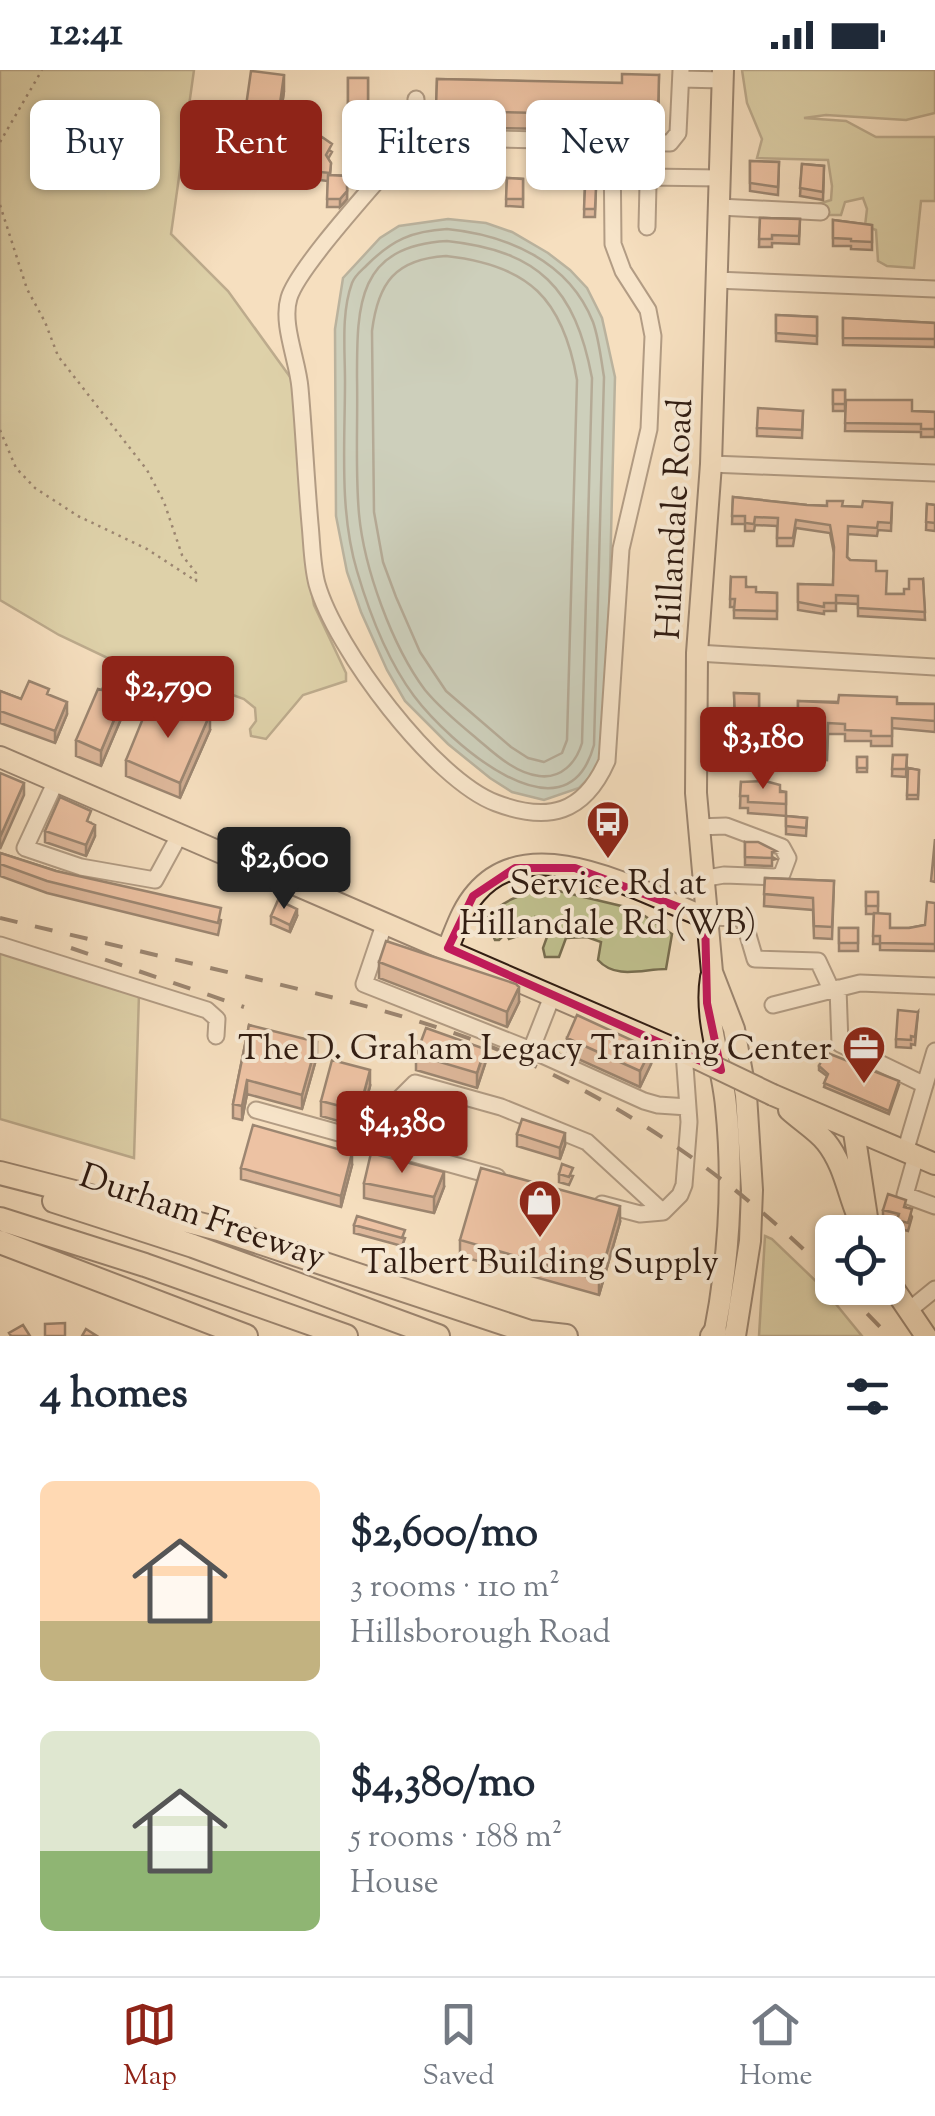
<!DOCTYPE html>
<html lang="en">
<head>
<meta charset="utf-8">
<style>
  :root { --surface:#fff; --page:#f2f2f3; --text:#1f2937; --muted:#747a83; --line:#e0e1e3; --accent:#8f2418 }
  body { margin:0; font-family:"Sorts Mill Goudy",serif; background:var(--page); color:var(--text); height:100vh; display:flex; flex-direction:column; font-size:38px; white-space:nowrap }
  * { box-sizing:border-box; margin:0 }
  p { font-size:32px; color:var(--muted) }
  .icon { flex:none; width:55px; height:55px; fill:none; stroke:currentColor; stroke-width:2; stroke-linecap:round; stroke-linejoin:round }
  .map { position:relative; height:1266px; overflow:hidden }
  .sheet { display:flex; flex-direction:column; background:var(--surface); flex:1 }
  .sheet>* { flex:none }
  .guide { position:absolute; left:30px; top:30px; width:875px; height:90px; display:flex; gap:20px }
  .tools { position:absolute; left:815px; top:1145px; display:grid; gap:20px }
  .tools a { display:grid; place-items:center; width:90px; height:90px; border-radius:15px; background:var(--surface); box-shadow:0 2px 8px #0004; font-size:50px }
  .price { position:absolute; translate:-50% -85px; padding:0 22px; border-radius:10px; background:var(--accent); color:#fff; font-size:32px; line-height:65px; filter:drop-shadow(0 2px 5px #0008) }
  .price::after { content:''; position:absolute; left:50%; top:60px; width:30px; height:22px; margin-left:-15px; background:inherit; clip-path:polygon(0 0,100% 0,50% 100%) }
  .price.on { background:#222; color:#fff }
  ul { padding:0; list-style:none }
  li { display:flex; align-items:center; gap:30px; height:250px; padding:0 40px }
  li span { display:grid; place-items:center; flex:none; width:280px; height:200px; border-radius:15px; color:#555 }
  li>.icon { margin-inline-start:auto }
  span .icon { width:120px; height:120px; fill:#fffc; stroke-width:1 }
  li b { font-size:42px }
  h2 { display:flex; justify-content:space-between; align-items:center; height:120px; padding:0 40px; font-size:42px }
  .chip { padding:0 35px; border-radius:15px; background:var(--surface); box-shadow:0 2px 8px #0004; font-size:35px; line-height:90px }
  .chip.on { background:var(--accent); color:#fff }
  .status { display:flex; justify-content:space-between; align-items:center; height:70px; padding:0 50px; background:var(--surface); direction:ltr }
  .status svg { height:28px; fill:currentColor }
  .tab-bar { display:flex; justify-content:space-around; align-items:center; height:140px; border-top:2px solid var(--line); background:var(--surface); font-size:28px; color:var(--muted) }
  .tab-bar a { display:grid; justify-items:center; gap:5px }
  .tab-bar .on { color:var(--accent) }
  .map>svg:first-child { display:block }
</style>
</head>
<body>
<div class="status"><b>12:41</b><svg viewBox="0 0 49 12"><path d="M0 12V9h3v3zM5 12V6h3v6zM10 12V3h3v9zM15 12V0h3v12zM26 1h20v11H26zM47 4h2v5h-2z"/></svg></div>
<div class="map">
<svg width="935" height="1266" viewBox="0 0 935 1266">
  <rect width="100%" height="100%" fill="#f5dfbf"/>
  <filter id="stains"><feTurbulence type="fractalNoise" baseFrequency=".002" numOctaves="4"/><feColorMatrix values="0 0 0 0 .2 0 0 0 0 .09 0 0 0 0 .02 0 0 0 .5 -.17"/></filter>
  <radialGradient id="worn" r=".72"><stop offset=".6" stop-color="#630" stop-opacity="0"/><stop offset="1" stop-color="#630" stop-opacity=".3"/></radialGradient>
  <path fill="#c0c18f" stroke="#786e50" stroke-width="2.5" d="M0,0h194l-23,164 57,57 65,90 15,193 6,31 32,68v8l-43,14 -37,44 -15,-3 -1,-7 6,-8 -1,-13 -11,-9 -22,-8 -85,-19 -78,-37 -59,-35z
    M742,0h193v43l-29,7 -80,-5 -22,3 42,3 30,16h59v64h-14l-7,67 -27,-2 -9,-5 -2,-31 -11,-4 2,-17 -4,-11 -18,4 -4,13h-26l3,-11 13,-4 1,-14 -4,-26 -71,-2 5,-19 -15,-36z
    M546,818l88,21 38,25 -6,35c-23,0 -50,11 -68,-9l3,-18 -14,-5 -21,1 -7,19h-14l-2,-9 9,-25 -17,-6 -8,16 -18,6 -3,-6 -7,7h-4l-9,-21c16,-19 36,-25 60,-31z
    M0,880l139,44 -5,164 -134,-39z
    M765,1166l7,3 50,48 40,49h-103z"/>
  <path fill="#9cbcb5" stroke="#717c74" stroke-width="2.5" d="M448,149l38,4 26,9 36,21 22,17 17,18 15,30 13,59 -8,316 -7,67 -7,14 -14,14 -35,12 -32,-8 -22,-14 -42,-34 -43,-43 -18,-31 -26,-58 -14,-40 -11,-56 -1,-187 8,-51 37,-40 19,-12z"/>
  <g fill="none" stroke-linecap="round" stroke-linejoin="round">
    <path stroke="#666c64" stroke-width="2.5" d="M447,159c60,6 122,32 146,93 6,17 8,37 11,55l-10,368c-28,103 -147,-5 -180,-49 -26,-35 -45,-84 -57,-125 -18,-60 -12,-128 -12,-190 0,-31 -4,-68 7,-98 3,-8 9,-12 15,-18 25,-25 45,-34 80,-36z
      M447,171c92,10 128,47 145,137l-10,365c-6,20 -21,36 -43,33 -25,-3 -46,-24 -64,-39 -17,-14 -36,-30 -50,-47 -33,-44 -61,-122 -66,-176 -4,-45 -1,-92 -2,-137 0,-72 0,-131 90,-136z
      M446,186c83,9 117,43 131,124l-10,360 -5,13 -18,9 -16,-4 -17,-11 -65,-56 -26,-39 -24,-55 -13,-35 -9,-50 -2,-181c6,-48 23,-72 74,-75z"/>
    <g stroke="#614d3d" stroke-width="19">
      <path id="minor" d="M681,9l42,1
        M416,29c-1,10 2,28 -2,38 -4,9 -17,21 -24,29 -23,27 -93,104 -101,132 -8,26 9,63 11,90 4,45 6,91 10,136 2,20 2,41 7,60 18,64 117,196 179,219 53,20 88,10 111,-42l14,-212 28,-120 4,-93 -5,-26 -25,-39 -10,-27 -1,-103
        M414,67l256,6 8,-10 3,-63
        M647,107l73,1
        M719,137l102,5
        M647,157l2,-85
        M716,210l219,9
        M711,394l224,9
        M697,583l238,14
        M56,711l-31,67 56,19 74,13 25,-46
        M697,757l29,-1 56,21 6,11 -6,16 -6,3 -52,-2 -23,4
        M705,847l38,1 12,41 63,2 13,28
        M385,852l-21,62 167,66 113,51 14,4 30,2
        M0,875l207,65 10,9 -1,17
        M838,918l2,56 85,41
        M773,935l87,-22 75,3
        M531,980l22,-56
        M256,1040l241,67
        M379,1074l16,-41 20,-20 86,24 86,35 76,70
        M905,1082l30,-101
        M916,1086l-11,39 30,11
        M602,1134l38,10 23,-2 17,-17 4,-10 5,-63 -5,-70
        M908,1241l27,-22"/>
    </g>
    <g stroke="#301c12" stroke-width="24">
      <path id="major" d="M723,0l-12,394 -14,189 -1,140 16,179 22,57 12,66 6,95 -2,51 -15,95
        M0,687l698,302
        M448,878c8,-19 14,-39 28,-55 56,-66 165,0 229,24
        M711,907c-7,43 11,85 15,129 8,77 3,154 -12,230
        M773,1025l162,69
        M789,1040c12,11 27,20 37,32 21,26 23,62 39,90
        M854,1062l14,92
        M888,1210l38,56"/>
    </g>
    <g stroke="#301c12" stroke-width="26">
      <path id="highway" d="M0,1103l219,56 323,107
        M54,1131l139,45 245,90
        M0,1149l145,46 201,71
        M0,1172l246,94
        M530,1262l36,4
        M712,1266l3,-4"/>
    </g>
    <path stroke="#301c12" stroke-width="2.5" stroke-dasharray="2.5 5" stroke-linecap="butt" d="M0,72l42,-72
      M0,135l27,84 18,33 13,34 89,114 17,32 18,53 14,18v8l-49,-32 -69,-33 -43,-28 -19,-20 -16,-38"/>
    <use href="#minor" stroke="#f8ead5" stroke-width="15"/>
    <use href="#major" stroke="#f5dfbf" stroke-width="20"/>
    <use href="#highway" stroke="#f5dfbf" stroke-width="22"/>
    <path stroke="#301c12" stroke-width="4" stroke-dasharray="18 18" stroke-linecap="butt" d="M0,848c88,21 177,42 265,63 71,17 142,34 211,60 135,52 255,134 356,236
      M71,878l173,59
      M842,1218l47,48"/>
    <g stroke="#301c12" stroke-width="24" stroke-linecap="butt">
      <path id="major-bridge" d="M698,989l75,36"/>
    </g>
    <use href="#major-bridge" stroke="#f5dfbf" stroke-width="20"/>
  </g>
  <path fill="#c2896f" stroke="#301c12" stroke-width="2.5" d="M659,5l-1,56 -162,-3v-4l-60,-1 1,-44 157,4h28z
    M348,8h20v42h-20z
    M284,21l-12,84 -33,-5v-15z
    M316,72l16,10 -4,7 3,4 -1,12 17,1v23l-7,8h-13l1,-26 -8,-1 -5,-6v-8l3,-9z
    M750,91l29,1 -1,33 -28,-4z
    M802,94l22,2 -1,34 -23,-4z
    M507,108l16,1v28l-17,-1z
    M585,117h11l-1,30h-11z
    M760,148l40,1 -1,25 -27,-1v4h-13z
    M833,150l39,5v25l-21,-1v-3h-18z
    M776,245l41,2v27l-41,-3z
    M843,248l92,5v24l-92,-2z
    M833,320h12v21h-12z
    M846,330l66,11 23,1v25h-14v-5l-76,-1z
    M803,341l-1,27 -45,-2v-8z
    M733,427l74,8 55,2 30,-4 -1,28 -13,-1 -1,6 -29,-2 -1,23 3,3 26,11 10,23h18l5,-5 14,-10 2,41 -67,-4v-12l-22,-1v8h-12v3l-26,-4v-26l35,1 1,-32 -4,-20 -34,-5 -3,18h-16v-20l-22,-1 -1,6h-9v-7h-13z
    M927,434l8,1v26l-9,-1z
    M731,507l25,15 21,1v26l-43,-1v-11h-4z
    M0,621l21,8 28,-4 18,19 -12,29 -55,-20z
    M734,623l25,1v35h-10v24h-13z
    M129,630l-28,66 -25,-10v-16z
    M798,631l137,3v28l-43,-4v18h-21v-5h-26v-7h-17l-1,26 -10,-1v-26l-19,-4z
    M166,648l44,12 -30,68 -54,-22v-16z
    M893,685h14l-1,22 -14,-1z
    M857,687h10v15h-10z
    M908,698l11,2 -1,29h-11z
    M741,712l45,10v24l-38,-3v-5h-8z
    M786,746l21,2 -1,18 -20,-2z
    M91,753l4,13 -9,20 -41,-14v-11z
    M745,772l31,17 -4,1v6l-27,-1z
    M0,783l56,18 165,49 -3,15 -171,-42 -47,-17z
    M765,808l69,3 -2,58 -18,-1 -1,-28 -49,-4z
    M866,822h12v21l12,15h19l16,-3 10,-22v48l-55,-1v-6h-7l1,-30h-8z
    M271,846h26l-7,16 -19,-8z
    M839,858h19v23h-19z
    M379,892l140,40 -12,25 -128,-49z
    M918,942l-3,33 -4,-1v4l-15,-1v-8z
    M249,955l68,31 -15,53 -55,-15 -5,26 -9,-2v-14z
    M567,968l84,26 -11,23 -73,-33z
    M416,985l69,9 -8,24 -61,-18z
    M819,996l80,19 -10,29 -65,-27 3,-11 -8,-6z
    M370,1016l-11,41 -38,-11v-15z
    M517,1064l48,11 -5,14 -43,-13z
    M352,1095l-11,42 -100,-28v-11z
    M559,1104l14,2 -4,9 -10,-3z
    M364,1113l80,4 -10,26 -70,-15z
    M906,1137l6,10 -4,14 -11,-3v-6l-14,-4v-8z
    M620,1152l-21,73 -139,-39v-16z
    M354,1155l51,13 -3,8 -48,-13z"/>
  <path fill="#9e6f5a" stroke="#301c12" stroke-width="2.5" d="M284,5v16l-12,84v-15z
    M347,121v8l-7,8v-8z
    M129,614v16l-28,66v-15z
    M67,632v12l-12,29v-12z
    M210,644v16l-30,68v-15z
    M24,713v12l-24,54v-12z
    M95,755v11l-9,20v-11z
    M297,839v7l-7,16v-7z
    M519,917v15l-12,25v-15z
    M317,972v14l-15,53v-14z
    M485,979v15l-8,24v-15z
    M651,979v15l-11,23v-16z
    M370,1000v16l-11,41v-16z
    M247,1010v14l-5,26v-14z
    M565,1063v12l-5,14v-11z
    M352,1083v12l-11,42v-11z
    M444,1102v15l-10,26v-16z
    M620,1136v16l-21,73v-15z"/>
  <path fill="#e29f81" stroke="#301c12" stroke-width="2.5" d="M251,1l33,4 -12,85 -33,-5z
    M622,4l37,1 -1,41 -162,-4v-3l-60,-2 1,-28 185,4z
    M348,8h20v31l-20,-1z
    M322,67l10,7 -6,11 5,8 -1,10 -10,-1 -5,-6 4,-12 -3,-12z
    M750,91l29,1 -1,25 -28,-4z
    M802,94l22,2 -1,26 -23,-4z
    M328,105l19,1v15l-7,8h-13z
    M507,108l16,1v20h-17z
    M585,117h11l-1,22h-11z
    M760,148l40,1 -1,17 -27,-1v4h-13z
    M833,150l39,5v17l-21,-1v-2l-18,-1z
    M776,245l41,2v19l-41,-3z
    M843,248l92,5v16l-92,-1z
    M833,320h12v14h-12z
    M846,330h66v11l23,1v17h-14v-5l-76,-1z
    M758,338l45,3 -1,19 -45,-2z
    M733,427l74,8 20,1v-5h16l-1,5 20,1 1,-6 29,2 -1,20 -13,-1 -1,6 -29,-2 -1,31 3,3 26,1v10h11l-1,23h18v-5h5v-10h14l2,33 -67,-4v-12l-22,-1v8h-12v4l-26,-5v-18l35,1 1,-38 -4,-22 -34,-5 -3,18h-16l1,-20 -23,-1 -1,7 -9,-1v-7h-13z
    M927,434l8,1v18l-9,-1z
    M731,507h15v10h10v5l21,1v18l-43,-1 1,-11h-5z
    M108,606l21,8 -28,67 -25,-11 22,-51 4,1z
    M29,611l20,8 -2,5 20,8 -12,29 -55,-20v-20l21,8z
    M734,623l25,1v23h-10v24h-13z
    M839,625l58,2v7h38v17l-43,-3v18h-21v-5l-26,-1v-6l-17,-1 -1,26h-10v-27l-19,-3v-18l40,2z
    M173,630l37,14 -30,69 -54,-23 20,-49 20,7z
    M893,685h14l-1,14h-14z
    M857,687h10v11h-10z
    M908,698l11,2 -1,25h-11z
    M0,703l24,10 -24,54z
    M765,711l15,4v7h6v12l-38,-2v-6h-8l1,-14z
    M60,727l31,14 -4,10 8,4 -9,20 -41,-14z
    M786,746l21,2 -1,10 -20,-2z
    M935,769v43l-4,-1z
    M745,772h13l18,9 -4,1v6l-27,-1z
    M0,783l56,18 165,37 -3,15 -171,-42 -47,-17z
    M765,808l69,3 -2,46 -18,-1 -1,-28 -49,-4z
    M866,822h12v14h-12z
    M278,830l19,9 -7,16 -19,-9z
    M927,832l8,1v41l-55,-1v-7h-7l1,-23 16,1v14h19l16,-3z
    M839,858h19v15h-19z
    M386,871l130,43 3,3 -12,25 -128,-50z
    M898,940l20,2 -3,25 -4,-1v4l-15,-1z
    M577,945l74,34 -11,22 -73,-33z
    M249,955l68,17 -15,53 -55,-15 -5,26 -9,-2z
    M426,958l59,21 -8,24 -61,-18z
    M825,982l74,29 -10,30 -65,-28 4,-9 -9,-8z
    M332,990l38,10 -11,41 -38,-10z
    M522,1049l43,14 -5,15 -43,-14z
    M253,1055l99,28 -11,43 -100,-28z
    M371,1083l73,19 -10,25 -70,-14z
    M562,1094l11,4 -4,9 -10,-3z
    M481,1098l139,38 -21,74 -139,-40z
    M888,1124l18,6 -2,7 8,2 -4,14 -11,-3 2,-6 -16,-4z
    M357,1146l48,14 -3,8 -48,-13z
    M65,1253v13h-20v-12z
    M23,1255l7,11h-19l-2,-3z
    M86,1259l11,7h-15z"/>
  <path d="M0 0H935V1266H0ZM515,798h60l130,49 2,86 14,67 -273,-122 25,-52z" fill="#f5dfbf" fill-opacity=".55" fill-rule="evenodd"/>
  <path fill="none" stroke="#c2185b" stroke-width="8" stroke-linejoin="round" d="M515,798h60l130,49 2,86 14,67 -273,-122 25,-52z"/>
  <defs>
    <g id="bus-pin" transform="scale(2.25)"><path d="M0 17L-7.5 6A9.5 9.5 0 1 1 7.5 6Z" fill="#8f2418" stroke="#f8ead5"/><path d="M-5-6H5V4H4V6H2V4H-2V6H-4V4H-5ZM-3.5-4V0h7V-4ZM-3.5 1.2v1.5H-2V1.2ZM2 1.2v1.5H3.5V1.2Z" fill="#fff"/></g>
    <g id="office-pin" transform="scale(2.25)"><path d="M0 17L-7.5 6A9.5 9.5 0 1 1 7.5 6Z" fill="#8f2418" stroke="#f8ead5"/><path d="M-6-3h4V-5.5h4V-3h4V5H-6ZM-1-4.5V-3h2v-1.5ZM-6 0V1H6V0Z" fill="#fff"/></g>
    <g id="shop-pin" transform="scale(2.25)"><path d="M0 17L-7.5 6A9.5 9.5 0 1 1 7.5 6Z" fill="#8f2418" stroke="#f8ead5"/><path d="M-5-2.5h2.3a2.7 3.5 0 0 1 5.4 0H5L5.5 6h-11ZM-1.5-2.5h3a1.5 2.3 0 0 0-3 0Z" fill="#fff"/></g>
  </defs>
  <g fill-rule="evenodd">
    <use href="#bus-pin" x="608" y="752"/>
    <use href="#office-pin" x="864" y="977"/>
    <use href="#shop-pin" x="540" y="1131"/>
  </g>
  <g text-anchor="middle" stroke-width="8" stroke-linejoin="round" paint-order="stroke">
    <g font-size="35" fill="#301c12" stroke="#f8ead5">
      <text transform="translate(673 449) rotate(-87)" y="12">Hillandale Road</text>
      <text transform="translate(203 1145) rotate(19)" y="12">Durham Freeway</text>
    </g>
    <g font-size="35" fill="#301c12" stroke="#f8ead5">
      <text x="608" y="824">Service Rd at<tspan x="608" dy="40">Hillandale Rd (WB)</tspan></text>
      <text x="832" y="989" text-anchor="end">The D. Graham Legacy Training Center</text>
      <text x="540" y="1203">Talbert Building Supply</text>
    </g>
  </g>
  <rect width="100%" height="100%" filter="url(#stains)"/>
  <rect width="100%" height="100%" fill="url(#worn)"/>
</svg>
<div class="tools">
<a><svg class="icon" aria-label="locate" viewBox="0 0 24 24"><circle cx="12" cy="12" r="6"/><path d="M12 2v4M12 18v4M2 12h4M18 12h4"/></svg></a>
</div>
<b class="price" style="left:168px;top:671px">$2,790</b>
<b class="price" style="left:763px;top:722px">$3,180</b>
<b class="price on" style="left:284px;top:842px">$2,600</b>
<b class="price" style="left:402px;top:1106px">$4,380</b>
<div class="guide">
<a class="chip">Buy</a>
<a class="chip on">Rent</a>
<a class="chip">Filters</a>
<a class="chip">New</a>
</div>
</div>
<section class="sheet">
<h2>4 homes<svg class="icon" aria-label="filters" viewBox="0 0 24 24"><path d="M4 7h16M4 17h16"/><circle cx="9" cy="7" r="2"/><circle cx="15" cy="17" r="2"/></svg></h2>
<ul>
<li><span style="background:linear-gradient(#ffd9b3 70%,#c2b280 0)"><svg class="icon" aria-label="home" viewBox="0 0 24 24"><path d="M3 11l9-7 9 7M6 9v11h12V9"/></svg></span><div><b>$2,600/mo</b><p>3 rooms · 110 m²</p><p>Hillsborough Road</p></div></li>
<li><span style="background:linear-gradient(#dfe7d0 60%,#8fb573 0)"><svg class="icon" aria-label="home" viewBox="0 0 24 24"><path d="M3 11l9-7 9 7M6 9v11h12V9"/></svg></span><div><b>$4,380/mo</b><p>5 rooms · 188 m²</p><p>House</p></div></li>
</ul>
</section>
<nav class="tab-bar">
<a class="on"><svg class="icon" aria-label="map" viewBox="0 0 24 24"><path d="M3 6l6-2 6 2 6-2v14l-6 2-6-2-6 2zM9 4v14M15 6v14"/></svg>Map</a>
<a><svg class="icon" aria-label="saved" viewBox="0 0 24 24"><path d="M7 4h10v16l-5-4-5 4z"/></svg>Saved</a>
<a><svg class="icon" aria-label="home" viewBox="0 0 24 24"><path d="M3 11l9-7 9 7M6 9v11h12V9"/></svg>Home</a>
</nav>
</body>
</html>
